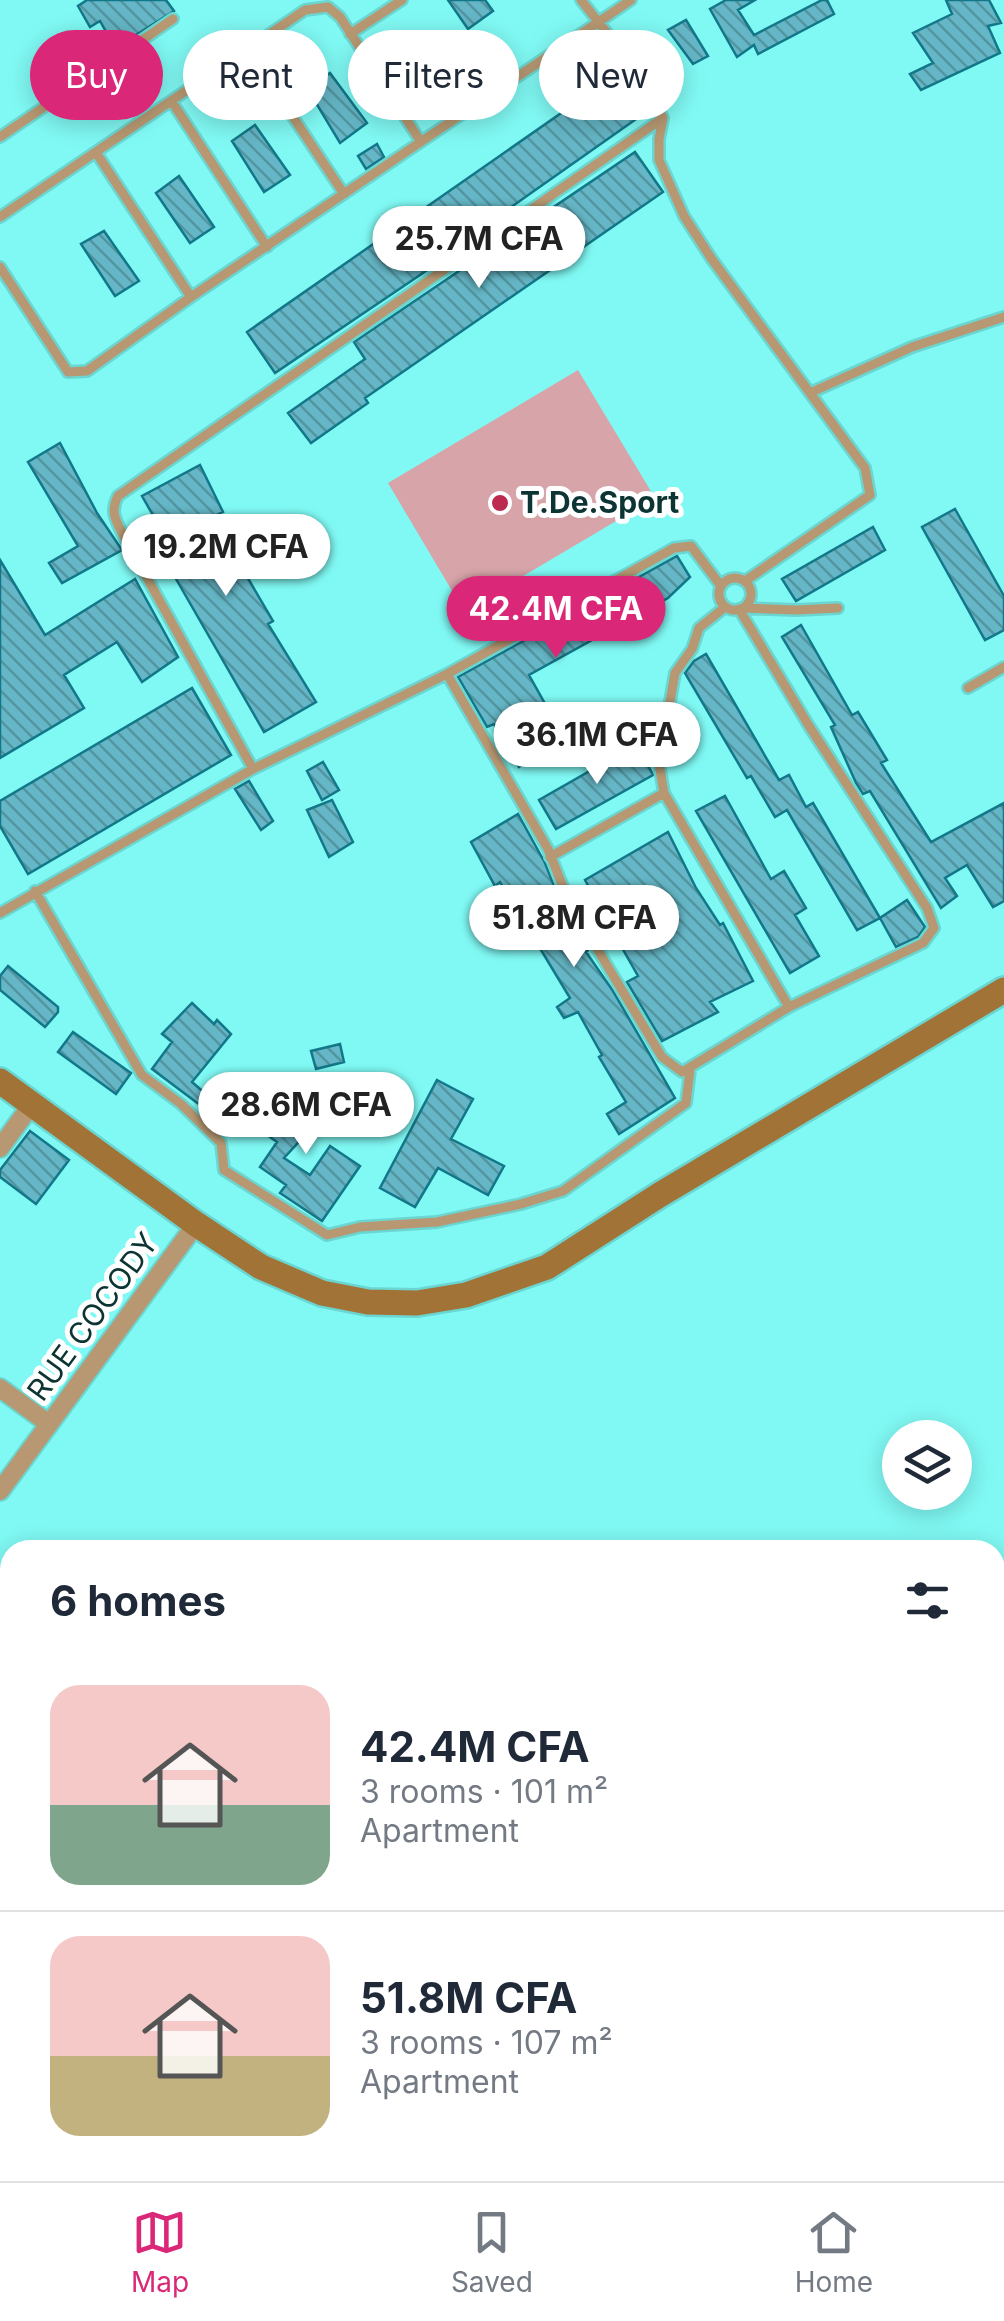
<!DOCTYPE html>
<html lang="en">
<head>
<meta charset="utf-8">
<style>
  :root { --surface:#fff; --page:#f2f2f3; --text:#1f2937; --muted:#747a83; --line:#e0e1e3; --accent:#db2777 }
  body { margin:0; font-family:Inter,sans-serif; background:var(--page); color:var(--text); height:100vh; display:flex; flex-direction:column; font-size:38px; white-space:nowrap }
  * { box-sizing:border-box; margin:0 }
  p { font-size:32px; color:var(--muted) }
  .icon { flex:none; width:55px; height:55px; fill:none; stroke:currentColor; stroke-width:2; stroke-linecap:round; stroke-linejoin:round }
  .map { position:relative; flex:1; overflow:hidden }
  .sheet { position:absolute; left:0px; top:1540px; width:1005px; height:642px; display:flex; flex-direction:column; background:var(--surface); border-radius:30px 30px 0 0; box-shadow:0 5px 25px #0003 }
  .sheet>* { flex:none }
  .top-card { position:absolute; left:30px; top:30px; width:945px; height:90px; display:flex; gap:20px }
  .buttons { position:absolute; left:882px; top:1420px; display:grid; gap:20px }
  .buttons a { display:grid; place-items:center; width:90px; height:90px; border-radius:50%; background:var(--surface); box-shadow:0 5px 25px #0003; font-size:50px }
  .price { position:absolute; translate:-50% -85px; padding:0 22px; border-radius:35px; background:#fff; color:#222; font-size:32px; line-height:65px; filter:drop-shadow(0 2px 5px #0008) }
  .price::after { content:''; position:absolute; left:50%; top:60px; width:30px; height:22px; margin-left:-15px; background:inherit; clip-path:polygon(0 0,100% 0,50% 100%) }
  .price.current { background:var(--accent); color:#fff }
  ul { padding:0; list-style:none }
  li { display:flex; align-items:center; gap:30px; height:250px; padding:0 50px }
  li+li { border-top:2px solid var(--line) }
  li span { display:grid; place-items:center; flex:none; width:280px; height:200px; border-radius:30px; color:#555 }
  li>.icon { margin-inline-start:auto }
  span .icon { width:120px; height:120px; fill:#fffc; stroke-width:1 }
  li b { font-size:42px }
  h2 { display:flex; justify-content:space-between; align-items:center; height:120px; padding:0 50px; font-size:42px }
  .chip { padding:0 35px; border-radius:45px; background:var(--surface); box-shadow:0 5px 25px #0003; font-size:35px; line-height:90px }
  .chip.current { background:var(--accent); color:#fff }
  .tab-bar { display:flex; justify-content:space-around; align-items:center; height:140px; border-top:2px solid var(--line); background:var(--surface); font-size:28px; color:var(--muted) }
  .tab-bar a { display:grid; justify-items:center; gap:5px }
  .tab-bar .current { color:var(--accent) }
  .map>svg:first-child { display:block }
</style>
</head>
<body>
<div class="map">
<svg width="1004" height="2181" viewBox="0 0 1004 2181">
  <defs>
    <pattern id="building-back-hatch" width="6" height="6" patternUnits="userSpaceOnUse" patternTransform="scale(2.5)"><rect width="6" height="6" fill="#65b6c6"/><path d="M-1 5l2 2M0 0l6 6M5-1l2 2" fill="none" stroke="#5295a1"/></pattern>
  </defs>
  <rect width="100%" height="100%" fill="#80f9f4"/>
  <path fill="#d6a4a9" d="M578,370l77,128 -191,113 -76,-128z"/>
  <path fill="url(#building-back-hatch)" stroke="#127788" stroke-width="2.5" d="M87,0h79l8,11 -59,37 -15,-27 -10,6 -12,-21z
    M448,0h37l8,11 -25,18z
    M726,0h29l-17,10 16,25 68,-35h5l7,14 -76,40 -4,-9 -17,12 -27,-48z
    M946,0h43l12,23 -13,3 12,27 -79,37 -11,-16 23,-11 -20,-30 39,-19z
    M686,20l22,36 -15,8 -25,-34z
    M401,32l14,19 -16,12 -16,-20z
    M623,70l26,40 -155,109 3,4 -222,150 -28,-41z
    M330,73l37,50 -27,20 -33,-55z
    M255,125l35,50 -26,17 -32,-51z
    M377,144l7,13 -18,12 -8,-13z
    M635,152l28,40 -298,206 3,5 -57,40 -23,-30 77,-54 -11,-17z
    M179,176l35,51 -24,16 -34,-50z
    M104,231l35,50 -24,15 -34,-52z
    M60,443l37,70 25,37 -60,33 -13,-20 29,-17 -50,-84z
    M200,465l23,47 -11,5 61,104 -5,3 48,78 -52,30 -100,-174 10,-6 -32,-56z
    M955,509l49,87v34l-19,10 -63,-113z
    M873,527l12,23 -89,51 -14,-22z
    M677,556l13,21 -22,21 -139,77 34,61 -44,31 -25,-43 -7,3 -29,-50z
    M0,560l45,75 90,-56 43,78 -36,25 -25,-40 -53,33 20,33 -84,50z
    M801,625l51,90 6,-3 29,48 -6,3 50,79 73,-39v98l-11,6 -26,-42 -22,13 12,18 -16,12 -71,-117 -7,3 -7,-11 -25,-56 4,-2 -53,-88z
    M706,654l73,126 10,-5 17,32 7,-4 67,115 -23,12 -70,-120 -12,7 -24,-41 -4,2 -62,-105 9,-12z
    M192,688l39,67 -203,119 -28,-48v-25z
    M637,744l16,31 -97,54 -17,-29z
    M323,762l16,28 -17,10 -15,-29z
    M249,781l24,40 -12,9 -26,-41z
    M725,796l46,83 13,-8 22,37 -11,7 24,41 -29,17 -94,-162z
    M332,800l21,42 -24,15 -22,-47z
    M518,814l27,49 17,43 26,44 -2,2 27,39 62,107 -56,36 -12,-20 19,-12 -27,-45 3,-2 -24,-43 -14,6 -7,-11 13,-9 -70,-116 -5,4 -24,-44z
    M668,832l28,56 24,37 3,-2 30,58 -43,21 8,10 -56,29 -35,-59 11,-6 -25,-44 -12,8 -21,-35 15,-7 -10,-18z
    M907,900l18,27 -7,10 -22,10 -16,-29z
    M8,966l50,41v5l-13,15 -45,-37v-14z
    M192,1003l22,21 3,-4 14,14 -39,48 22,19 5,-5 16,14 -11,13 -72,-54 20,-27 -10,-8z
    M73,1032l58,41 -15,21 -58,-42z
    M340,1044l4,18 -28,7 -5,-18z
    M277,1079l37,3 -3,29 9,8 -36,39 26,17 20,-29 30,20 -38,55 -42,-28 6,-8 -26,-18 17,-25 -10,-7 37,-39 -28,-2z
    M437,1080l36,19 -22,40 53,27 -16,29 -50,-27 -23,39 -35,-19z
    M30,1131l39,29 -33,44 -36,-27v-7z"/>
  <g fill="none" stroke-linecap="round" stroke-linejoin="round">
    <g stroke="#6bd6d1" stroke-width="14">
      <path id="service" d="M581,0l54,68 28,50 -4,21v21l25,56 27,42 154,210 5,27 -125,86
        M350,34l52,-34
        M248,49l96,145
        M172,102l95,145
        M0,137l173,-118
        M97,154l94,143
        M0,217l305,-207 23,-3 12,10 81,125
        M0,267l68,105 19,-1 104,-74 440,-297
        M812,392l100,-45 92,-30
        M719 594a16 16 0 1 1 32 0a16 16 0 1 1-32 0Z
        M743,608l54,2 41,-2
        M447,674l101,175 21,53 93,155 20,15 107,-65 134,-64 11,-15 -7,-20 -118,-182 -70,-117
        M968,688l36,-21
        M253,769l-132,-238c-7,-14 -10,-21 -3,-35l545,-378
        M664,793l125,214
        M550,857l114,-64 -5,-29 16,-91 17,-24 7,-21 26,-21
        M35,891l107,184 39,29 40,39 3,27 103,65 33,-8 77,-5 84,-18 42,-13 123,-88 4,-33
        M0,913l253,-144 194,-95 227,-126 17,-2 30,40
        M995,1850l9,4"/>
    </g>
    <g stroke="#6bd6d1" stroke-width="22">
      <path id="minor" d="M0,1148l32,-44
        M0,1388l49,36
        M0,1491l196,-267
        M995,1780l9,-21
        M995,1897l9,4
        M0,1927h1
        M0,2089l10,4
        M120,2172l9,9
        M737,2181l3,-9"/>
    </g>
    <g stroke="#6bd6d1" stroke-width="30">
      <path id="secondary" d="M0,1081l196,143 65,43 61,26 46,9 49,1 49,-8 81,-28 114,-73 343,-204"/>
    </g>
    <use href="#service" stroke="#b79872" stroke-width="9"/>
    <use href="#minor" stroke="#b79872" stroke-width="18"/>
    <use href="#secondary" stroke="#a17336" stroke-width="25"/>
  </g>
  <circle fill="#bc2b4f" stroke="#fff" stroke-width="4" cx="500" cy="503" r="10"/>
  <g text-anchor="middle" stroke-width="10" stroke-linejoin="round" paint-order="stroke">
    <g font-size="30" font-weight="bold" fill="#0c3433" stroke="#fff" text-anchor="start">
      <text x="520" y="513">T.De.Sport</text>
    </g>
    <g font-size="30" fill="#0c3433" stroke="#fff">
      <text transform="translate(93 1317) rotate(-54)" y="10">RUE COCODY</text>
    </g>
  </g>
</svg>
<div class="buttons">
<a><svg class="icon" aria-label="layers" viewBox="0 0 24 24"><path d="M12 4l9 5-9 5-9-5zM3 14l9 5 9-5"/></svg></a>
</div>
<b class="price" style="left:479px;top:291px">25.7M CFA</b>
<b class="price" style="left:226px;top:599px">19.2M CFA</b>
<b class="price current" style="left:556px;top:661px">42.4M CFA</b>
<b class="price" style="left:597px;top:787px">36.1M CFA</b>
<b class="price" style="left:574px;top:970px">51.8M CFA</b>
<b class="price" style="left:306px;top:1157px">28.6M CFA</b>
<div class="top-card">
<a class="chip current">Buy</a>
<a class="chip">Rent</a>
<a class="chip">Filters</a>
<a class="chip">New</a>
</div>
<section class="sheet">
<h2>6 homes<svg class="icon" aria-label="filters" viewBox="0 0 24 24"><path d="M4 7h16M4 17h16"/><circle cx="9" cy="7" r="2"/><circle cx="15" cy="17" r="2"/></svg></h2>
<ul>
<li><span style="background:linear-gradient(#f6c9c9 60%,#7fa58c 0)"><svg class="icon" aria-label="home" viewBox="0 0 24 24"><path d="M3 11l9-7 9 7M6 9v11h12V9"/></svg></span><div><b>42.4M CFA</b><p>3 rooms · 101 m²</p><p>Apartment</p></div></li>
<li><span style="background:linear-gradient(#f6c9c9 60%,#c2b280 0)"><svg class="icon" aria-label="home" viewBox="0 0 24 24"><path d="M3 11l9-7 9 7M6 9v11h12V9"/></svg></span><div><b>51.8M CFA</b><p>3 rooms · 107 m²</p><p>Apartment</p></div></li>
</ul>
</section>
</div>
<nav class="tab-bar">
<a class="current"><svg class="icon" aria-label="map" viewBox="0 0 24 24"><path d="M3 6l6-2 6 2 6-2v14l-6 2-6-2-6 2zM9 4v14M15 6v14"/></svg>Map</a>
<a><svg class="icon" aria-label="saved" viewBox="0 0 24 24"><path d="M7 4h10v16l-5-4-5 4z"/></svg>Saved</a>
<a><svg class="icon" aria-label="home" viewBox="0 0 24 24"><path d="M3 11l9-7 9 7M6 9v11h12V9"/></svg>Home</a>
</nav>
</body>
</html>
